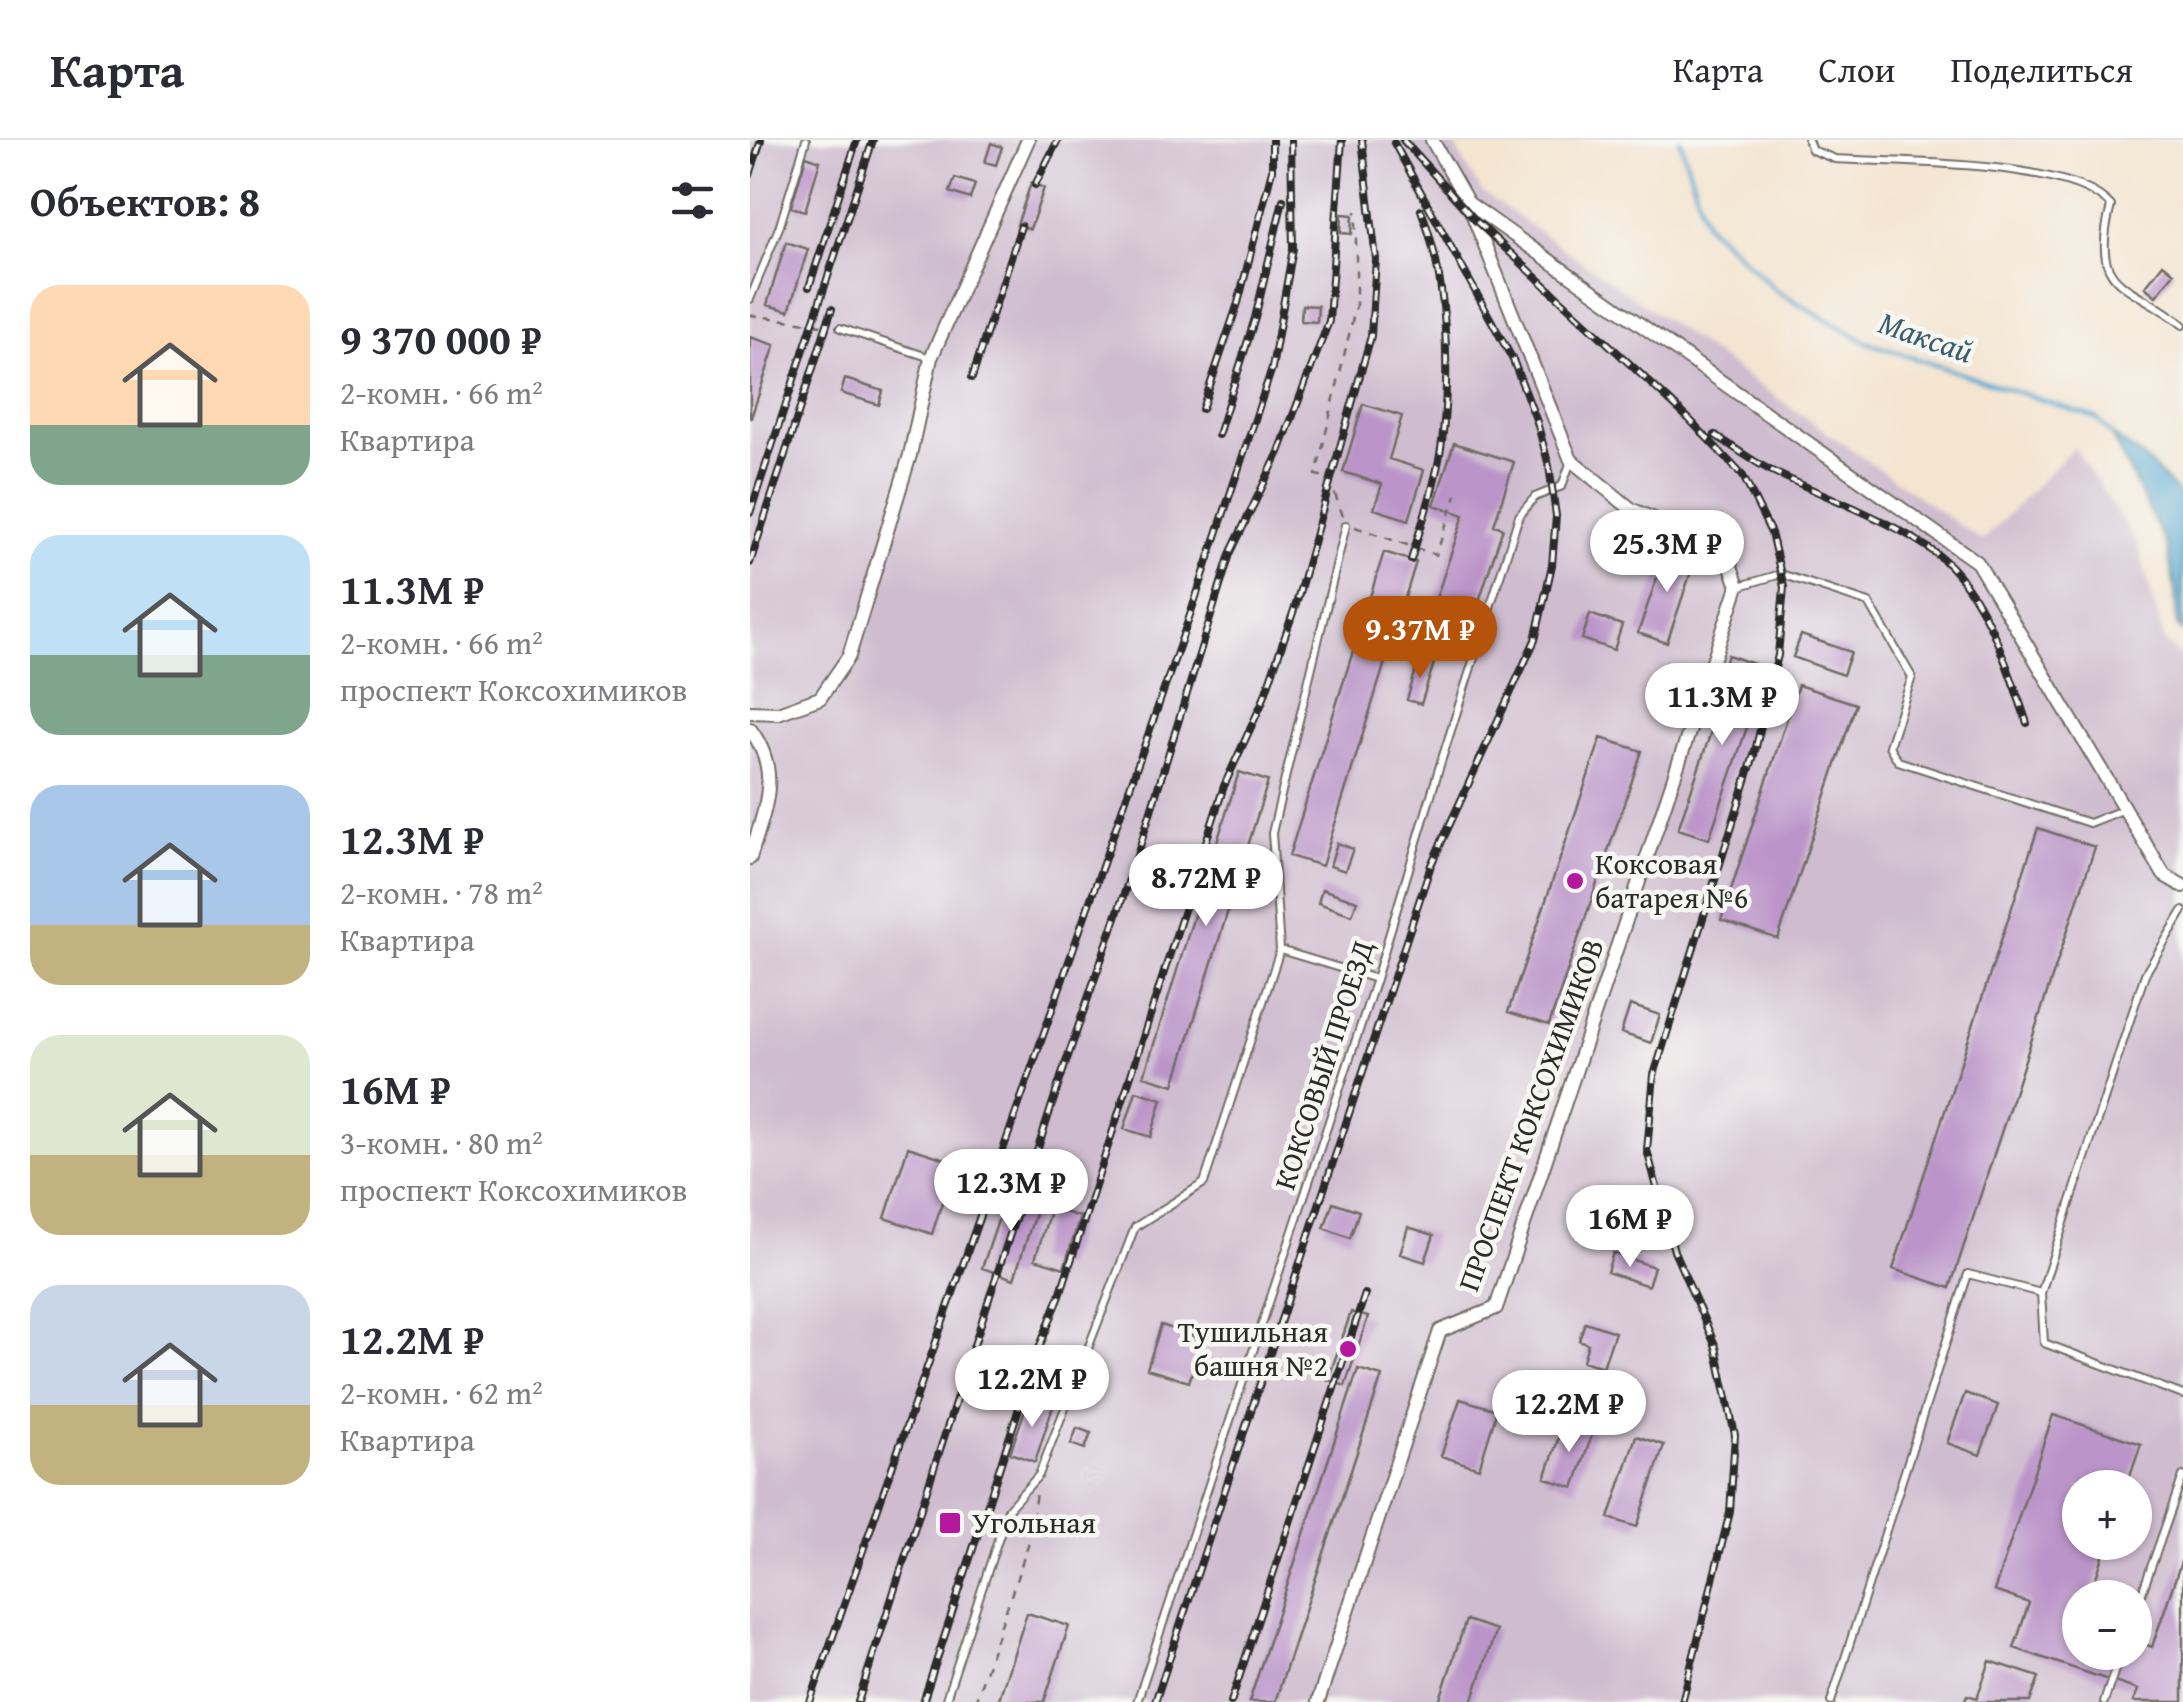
<!DOCTYPE html>
<html lang="ru">
<head>
<meta charset="utf-8">
<style>
  :root { --surface:#fff; --page:#f7f7f7; --text:#2b2b33; --muted:#7c7c81; --line:#e1e1e2; --accent:#b45309 }
  body { margin:0; font-family:"Gentium Book Plus",serif; background:var(--page); color:var(--text); height:100vh; display:flex; flex-direction:column; font-size:38px; white-space:nowrap }
  * { box-sizing:border-box; margin:0 }
  p { font-size:32px; color:var(--muted) }
  .icon { flex:none; width:55px; height:55px; fill:none; stroke:currentColor; stroke-width:2; stroke-linecap:round; stroke-linejoin:round }
  .map { position:relative; flex:1; overflow:hidden }
  .details { display:flex; flex-direction:column; background:var(--surface); width:750px }
  .details>* { flex:none }
  .fabs { position:absolute; left:1312px; top:1330px; display:grid; gap:20px }
  .fabs a { display:grid; place-items:center; width:90px; height:90px; border-radius:50%; background:var(--surface); box-shadow:0 2px 8px #0004; font-size:50px }
  .price { position:absolute; translate:-50% -85px; padding:0 22px; border-radius:35px; background:#fff; color:#222; font-size:32px; line-height:65px; filter:drop-shadow(0 2px 5px #0008) }
  .price::after { content:''; position:absolute; left:50%; top:60px; width:30px; height:22px; margin-left:-15px; background:inherit; clip-path:polygon(0 0,100% 0,50% 100%) }
  .price.selected { background:var(--accent); color:#fff }
  ul { padding:0; list-style:none }
  li { display:flex; align-items:center; gap:30px; height:250px; padding:0 30px }
  li span { display:grid; place-items:center; flex:none; width:280px; height:200px; border-radius:30px; color:#555 }
  li>.icon { margin-inline-start:auto }
  span .icon { width:120px; height:120px; fill:#fffc; stroke-width:1 }
  li b { font-size:42px }
  h2 { display:flex; justify-content:space-between; align-items:center; height:120px; padding:0 30px; font-size:42px }
  header { display:flex; align-items:center; gap:60px; box-sizing:border-box; height:140px; padding:0 50px; background:var(--surface); border-bottom:2px solid var(--line) }
  header strong { font-size:48px }
  nav { display:flex; gap:55px; margin-inline-start:auto; font-size:35px }
  main { display:flex; flex:1; min-height:0 }
  .map>svg:first-child { display:block }
</style>
</head>
<body>
<header>
<strong>Карта</strong>
<nav><a>Карта</a><a>Слои</a><a>Поделиться</a></nav>
</header>
<main>
<section class="details">
<h2>Объектов: 8<svg class="icon" aria-label="filters" viewBox="0 0 24 24"><path d="M4 7h16M4 17h16"/><circle cx="9" cy="7" r="2"/><circle cx="15" cy="17" r="2"/></svg></h2>
<ul>
<li><span style="background:linear-gradient(#ffd9b3 70%,#7fa58c 0)"><svg class="icon" aria-label="home" viewBox="0 0 24 24"><path d="M3 11l9-7 9 7M6 9v11h12V9"/></svg></span><div><b>9 370 000 ₽</b><p>2-комн. · 66 m²</p><p>Квартира</p></div></li>
<li><span style="background:linear-gradient(#bfe0f5 60%,#7fa58c 0)"><svg class="icon" aria-label="home" viewBox="0 0 24 24"><path d="M3 11l9-7 9 7M6 9v11h12V9"/></svg></span><div><b>11.3M ₽</b><p>2-комн. · 66 m²</p><p>проспект Коксохимиков</p></div></li>
<li><span style="background:linear-gradient(#a9c7e8 70%,#c2b280 0)"><svg class="icon" aria-label="home" viewBox="0 0 24 24"><path d="M3 11l9-7 9 7M6 9v11h12V9"/></svg></span><div><b>12.3M ₽</b><p>2-комн. · 78 m²</p><p>Квартира</p></div></li>
<li><span style="background:linear-gradient(#dfe7d0 60%,#c2b280 0)"><svg class="icon" aria-label="home" viewBox="0 0 24 24"><path d="M3 11l9-7 9 7M6 9v11h12V9"/></svg></span><div><b>16M ₽</b><p>3-комн. · 80 m²</p><p>проспект Коксохимиков</p></div></li>
<li><span style="background:linear-gradient(#c9d6e8 60%,#c2b280 0)"><svg class="icon" aria-label="home" viewBox="0 0 24 24"><path d="M3 11l9-7 9 7M6 9v11h12V9"/></svg></span><div><b>12.2M ₽</b><p>2-комн. · 62 m²</p><p>Квартира</p></div></li>
</ul>
</section>
<div class="map">
<svg width="1433" height="1562" viewBox="0 0 1433 1562">
  <rect width="100%" height="100%" fill="#f6f6f2"/>
  <filter id="ink" filterUnits="userSpaceOnUse"><feTurbulence type="fractalNoise" baseFrequency=".01" numOctaves="2"/><feDisplacementMap in="SourceGraphic" scale="20" xChannelSelector="R" yChannelSelector="G"/><feConvolveMatrix kernelMatrix="1 2 1 2 8 2 1 2 1" color-interpolation-filters="sRGB"/></filter>
  <filter id="wash" filterUnits="userSpaceOnUse"><feTurbulence type="fractalNoise" baseFrequency=".0048" numOctaves="4" result="noise"/><feDisplacementMap in="SourceGraphic" scale="40" xChannelSelector="R" yChannelSelector="G"/><feGaussianBlur stdDeviation="2.25" result="paint"/><feColorMatrix in="noise" values="0 0 0 0 0 0 0 0 0 0 0 0 0 0 0 0 0 1.4 0 .05"/><feComposite in="paint" operator="in"/></filter>
  <g filter="url(#wash)">
    <rect width="100%" height="100%" fill="#f4e5d1"/>
    <path fill="#cfbdcf" fill-rule="evenodd" d="M0,0h701l30,51 501,350 92,-94 64,98 26,95 19,20v1042h-1433zM1330,1348h55v54h-55zM1330,1458h55v54h-55z"/>
    <path fill="#54a7d0" stroke="#40697e" stroke-width="2.5" d="M1360,293l35,26 38,39v133l-6,-6 -2,-35 -8,-44z"/>
    <g fill="none" stroke-linecap="round" stroke-linejoin="round">
      <path stroke="#54a7d0" stroke-width="4" d="M930,0l26,84 70,66 90,52 230,76 17,18"/>
    </g>
    <g id="blocks">
      <path fill="#bb95c9" d="M241,3l11,4 -6,18 -11,-3z
        M56,16l14,5 -15,50 -14,-4z
        M205,38l20,6 -5,15 -20,-7z
        M281,43l13,5 -14,41 -13,-4z
        M592,74l11,1 -1,19 -11,-1z
        M36,102l22,7 -19,62 -22,-6z
        M1413,124l11,9 -18,23 -11,-9z
        M552,165l16,1 -1,16 -16,-1z
        M0,197l25,8 -24,73h-1z
        M95,239l38,12 -4,14 -38,-12z
        M613,264l39,12 -13,43 35,11 -15,50 -35,-11 8,-25 -39,-12z
        M704,303l60,19 -20,63 9,3 -42,128 -40,-13 43,-128 -30,-10z
        M917,408l29,9 -29,86 -29,-10z
        M634,412l32,10 -94,304 -33,-10z
        M840,474l32,11 -8,25 -32,-11z
        M1051,495l50,17 -8,23 -50,-18z
        M978,515l32,11 -9,24 8,2 -50,147 -31,-10 50,-147 -8,-3z
        M669,519l15,4 -13,41 -14,-4z
        M1048,545l58,19 -78,235 -57,-19z
        M851,598l41,13 -93,274 -41,-13z
        M489,632l29,9 -94,304 -30,-9z
        M1288,688l57,19 -145,441 -57,-19z
        M587,703l16,6 -8,22 -15,-5z
        M572,749l35,12 -5,14 -34,-12z
        M880,865l30,10 -9,28 -30,-10z
        M386,951l26,8 -11,38 -27,-8z
        M158,1007l47,15 -23,72 -47,-16z
        M259,1048l31,10 -26,81 -32,-11z
        M583,1062l26,9 -9,27 -26,-10z
        M301,1068l29,9 -16,51 -29,-9z
        M658,1087l26,8 -9,27 -25,-8z
        M863,1113l41,14 -6,19 -41,-14z
        M601,1172l17,5 -23,69 -17,-6z
        M835,1182l30,10 -12,35 -20,-6 5,-17 -9,-4z
        M411,1185l42,14 -14,43 -42,-13z
        M608,1229l24,7 -107,326h-26z
        M1215,1253l33,12 -18,50 -33,-12z
        M279,1258l24,8 -18,56 -25,-9z
        M710,1259l37,11 -18,58 -38,-12z
        M1303,1275l88,29 -15,44h-46v54h28l-19,56h-9v54h55v-11l17,6 31,-91v146h-50l5,-12 -124,-42 15,-45 -35,-12z
        M814,1282l29,10 -19,56 -29,-10z
        M327,1288l14,5 -6,16 -14,-5z
        M886,1296l28,9 -27,82 -28,-9z
        M277,1473l42,13 -25,76h-46z
        M716,1480l30,10 -24,72h-33z
        M1240,1521l49,16 -9,25h-66l3,-7 10,3z"/>
    </g>
  </g>
  <g filter="url(#ink)">
    <use href="#blocks" fill-opacity="0" stroke="#716c65" stroke-width="2.5"/>
    <g fill="none" stroke-linecap="round" stroke-linejoin="round">
      <g stroke="#716c65" stroke-width="10">
        <path id="lane" d="M1058,0l4,10 23,9c63,4 236,0 276,47 -23,87 19,75 72,119
          M0,159l30,-74 26,-85
          M90,188l91,30
          M990,446l41,-12 88,29 43,74 -23,69 9,15 191,62 36,-14
          M1433,771l-38,63 -104,319 3,50 139,52
          M530,810l96,29
          M1385,1473l48,-137
          M195,1562l63,-193 31,-34 96,-248 69,-44 76,-233 -8,-117 74,-308
          M387,1562l239,-723 64,-214 79,-249 16,-19 27,-11 9,-25
          M1081,1562l137,-428 73,19
          M1354,1562l17,-50"/>
      </g>
      <g stroke="#716c65" stroke-width="16">
        <path id="street" d="M682,0l36,63 509,359 187,313 19,11
          M0,572l28,1 42,-15 29,-42 61,-201 21,-97 97,-218
          M0,589c33,44 14,81 0,129
          M568,1562l122,-371 56,-23 242,-722 -13,-36 -94,-41 -60,-49 -103,-257"/>
      </g>
      <path stroke="#716c65" stroke-width="2.5" stroke-dasharray="8 8" stroke-linecap="butt" d="M0,175l78,11
        M593,376l-14,-38 -13,-3 40,-170v-94
        M605,387l81,28 20,-60
        M225,1562l53,-157 8,-52"/>
      <use href="#lane" stroke="#fff" stroke-width="6"/>
      <use href="#street" stroke="#fff" stroke-width="12"/>
      <g stroke="#2b2b2b" stroke-width="8">
        <path id="rail" d="M653,0l72,80 214,199 54,57 28,57 13,54 -6,68 -24,100 -100,320 -7,75 27,101 42,96 19,88 -5,77 -48,190
          M0,35l11,-35
          M285,45l23,-45
          M59,147l48,-147
          M222,238l49,-152
          M452,269l36,-106 34,-133v-30
          M468,295l37,-117 28,-118
          M965,295c19,12 38,27 59,37 51,25 119,48 164,83 46,36 71,115 89,168
          M0,373l123,-373
          M661,420c12,-41 28,-85 32,-127 7,-71 4,-156 -22,-223
          M0,423l82,-254
          M60,1562l380,-1087 82,-247 21,-120 -2,-108
          M108,1562l207,-637 71,-206 94,-305 49,-102 50,-131 13,-181
          M173,1562l113,-346 24,-61 164,-509 38,-83 34,-99 75,-268 5,-77 -14,-119
          M405,1562l276,-837 104,-225 17,-75 4,-49 -7,-50 -12,-44 -24,-62 -119,-217
          M481,1562l134,-408"/>
      </g>
      <use href="#rail" stroke="#f6f6f2" stroke-width="4" stroke-dasharray="11" stroke-linecap="butt"/>
    </g>
  </g>
  <g fill="#b5179e" stroke="#f6f6f2" stroke-width="4">
    <circle cx="825" cy="741" r="10"/>
    <circle cx="598" cy="1209" r="10"/>
    <rect x="188" y="1371" width="24" height="24" rx="5"/>
  </g>
  <g text-anchor="middle" stroke-width="9" stroke-linejoin="round" paint-order="stroke">
    <g font-size="30" fill="#2b2b2b" stroke="#f6f6f2" text-anchor="start">
      <text x="845" y="734">Коксовая<tspan x="845" dy="34">батарея №6</tspan></text>
      <text x="578" y="1202" text-anchor="end">Тушильная<tspan x="578" dy="34">башня №2</tspan></text>
      <text x="222" y="1393">Угольная</text>
    </g>
    <g font-size="30" fill="#2b2b2b" stroke="#f6f6f2">
      <text transform="translate(574 925) rotate(-72)" y="10">КОКСОВЫЙ ПРОЕЗД</text>
      <text transform="translate(781 975) rotate(-70)" y="10">ПРОСПЕКТ КОКСОХИМИКОВ</text>
    </g>
    <g font-size="32" font-style="italic" fill="#3b5d6d" stroke="#f6f6f2">
      <text transform="translate(1176 197) rotate(19)" y="11">Максай</text>
    </g>
  </g>
</svg>
<div class="fabs">
<a>+</a>
<a>−</a>
</div>
<b class="price" style="left:917px;top:455px">25.3M ₽</b>
<b class="price selected" style="left:670px;top:541px">9.37M ₽</b>
<b class="price" style="left:972px;top:608px">11.3M ₽</b>
<b class="price" style="left:456px;top:789px">8.72M ₽</b>
<b class="price" style="left:261px;top:1094px">12.3M ₽</b>
<b class="price" style="left:880px;top:1130px">16M ₽</b>
<b class="price" style="left:282px;top:1290px">12.2M ₽</b>
<b class="price" style="left:819px;top:1315px">12.2M ₽</b>
</div>
</main>
</body>
</html>
